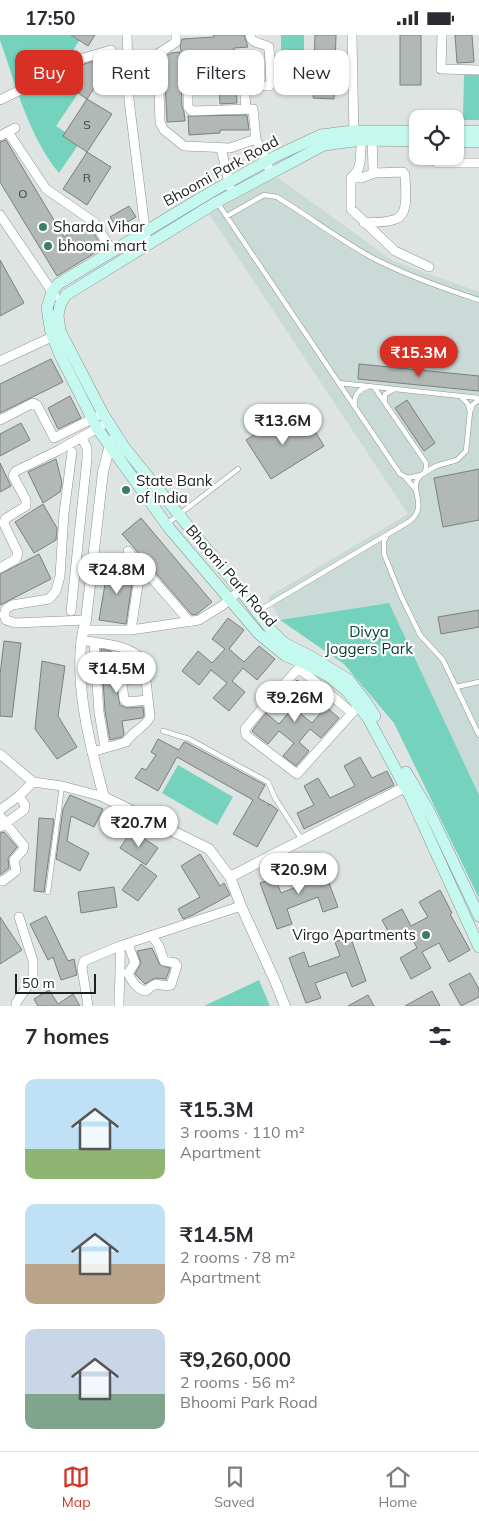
<!DOCTYPE html>
<html lang="en">
<head>
<meta charset="utf-8">
<style>
  :root { --surface:#fff; --page:#f2f2f3; --text:#2b2b33; --muted:#7c7c81; --line:#e1e1e2; --accent:#d93025 }
  body { margin:0; font-family:Mulish,sans-serif; background:var(--page); color:var(--text); height:100vh; display:flex; flex-direction:column; font-size:19px; white-space:nowrap }
  * { box-sizing:border-box; margin:0 }
  p { font-size:16px; color:var(--muted) }
  .icon { flex:none; width:28px; height:28px; fill:none; stroke:currentColor; stroke-width:2; stroke-linecap:round; stroke-linejoin:round }
  .map { position:relative; height:971px; overflow:hidden }
  .sheet { display:flex; flex-direction:column; background:var(--surface); flex:1 }
  .sheet>* { flex:none }
  .banner { position:absolute; left:15px; top:15px; width:450px; height:45px; display:flex; gap:10px }
  .controls { position:absolute; left:409px; top:75px; display:grid; gap:10px }
  .controls a { display:grid; place-items:center; width:55px; height:55px; border-radius:10px; background:var(--surface); box-shadow:0 1px 4px #0004; font-size:25px }
  .scale { position:absolute; left:15px; bottom:12px; width:81px; box-sizing:border-box; padding-left:5px; border:2px solid #1d201f; border-top:0; font-size:14px; line-height:18px; white-space:nowrap; color:#1d201f; -webkit-text-stroke:4px #fff; paint-order:stroke }
  .price { position:absolute; translate:-50% -42px; padding:0 11px; border-radius:18px; background:#fff; color:#222; font-size:16px; line-height:32px; filter:drop-shadow(0 1px 2px #0008) }
  .price::after { content:''; position:absolute; left:50%; top:30px; width:15px; height:11px; margin-left:-8px; background:inherit; clip-path:polygon(0 0,100% 0,50% 100%) }
  .price.on { background:var(--accent); color:#fff }
  ul { padding:0; list-style:none }
  li { display:flex; align-items:center; gap:15px; height:125px; padding:0 25px }
  li span { display:grid; place-items:center; flex:none; width:140px; height:100px; border-radius:10px; color:#555 }
  li>.icon { margin-inline-start:auto }
  span .icon { width:60px; height:60px; fill:#fffc; stroke-width:1 }
  li b { font-size:21px }
  h2 { display:flex; justify-content:space-between; align-items:center; height:60px; padding:0 25px; font-size:21px }
  .pill { padding:0 18px; border-radius:10px; background:var(--surface); box-shadow:0 1px 4px #0004; font-size:18px; line-height:45px }
  .pill.on { background:var(--accent); color:#fff }
  .status { display:flex; justify-content:space-between; align-items:center; height:35px; padding:0 25px; background:var(--surface); direction:ltr }
  .status svg { height:14px; fill:currentColor }
  .dock { display:flex; justify-content:space-around; align-items:center; height:70px; border-top:1px solid var(--line); background:var(--surface); font-size:14px; color:var(--muted) }
  .dock a { display:grid; justify-items:center; gap:2px }
  .dock .on { color:var(--accent) }
  .map>svg:first-child { display:block }
</style>
</head>
<body>
<div class="status"><b>17:50</b><svg viewBox="0 0 49 12"><path d="M0 12V9h3v3zM5 12V6h3v6zM10 12V3h3v9zM15 12V0h3v12zM26 1h20v11H26zM47 4h2v5h-2z"/></svg></div>
<div class="map">
<svg width="479" height="971" viewBox="0 0 479 971">
  <rect width="100%" height="100%" fill="#dde4e2"/>
  <path fill="#cadad6" d="M277,142l116,84 86,31v503l-90,-192 -109,17 -12,-23 140,-83 -199,-300z"/>
  <path fill="#74d2bd" d="M0,0h83l-25,38 23,16 -25,37 24,16 -21,31c-31,-38 -43,-88 -59,-133z
    M281,0h23v55l-23,-1z
    M464,40h15v45h-16z
    M389,568l90,192v103l-85,-175 -50,-59 -64,-44z
    M178,730l55,32 -16,28 -55,-32z
    M259,945l11,26h-66z"/>
  <path fill="#b1b8b6" stroke="#7a807e" d="M71,0h24l-7,11z
    M214,0h30l4,12 -14,1v2l-24,3 -28,1 -2,-8 2,-7 32,-2z
    M315,0h21l-2,64 -21,-1z
    M400,0h21v50h-21z
    M455,0h17l2,27 -17,1z
    M180,17l2,55 2,5 1,9 -18,1 -3,-65 7,-4z
    M98,25l14,1 -25,38 -24,-16 21,-19z
    M235,28l2,40 -17,1 -2,-39z
    M87,64l25,15 -25,38 -24,-16z
    M247,80l2,15h-29v3l-31,2 -1,-19z
    M6,105l58,97 22,-13 3,2 14,22 -46,28 -57,-94v-40z
    M87,117l24,15 -24,38 -24,-16z
    M129,171l7,11 -19,11 -7,-11z
    M0,225l24,43 -24,13z
    M51,324l12,23 -63,31v-29z
    M359,329l120,12v15l-121,-12z
    M70,361l11,22 -23,11 -10,-21z
    M407,365l28,43 -11,8 -29,-43z
    M286,379l14,22 13,-8 11,18 -53,33 -25,-39z
    M21,388l9,17 -30,16v-22z
    M56,424l6,24 -2,9 -17,11 -15,-31z
    M0,428l11,23 -11,6z
    M479,434v51l-36,7 -9,-49z
    M43,469l14,24 -1,12 -22,13 -19,-31z
    M141,483l71,84 -15,12 -5,1 -70,-81z
    M39,519l12,25 -51,26v-31z
    M108,531l26,4 -8,54 -27,-4z
    M479,575v17l-38,7 -3,-17z
    M228,583l16,12 -15,19 15,13 15,-16 16,13 -18,21 -14,-12 -11,13 13,11 -16,19 -16,-13 14,-15 -16,-13 -12,15 -17,-14 16,-20 14,12 13,-14 -13,-10z
    M4,606l17,2 -9,74 -12,-1v-41z
    M101,614l10,2 3,9 16,-2 8,6 1,8 -18,3 -5,3v6l4,21 7,3 16,-1 1,9 -2,2 -20,3 2,13 -2,3 -12,3 -5,-29z
    M42,626l23,5 -7,50 19,31 -20,12 -22,-30z
    M297,645l14,11 -15,19 16,13 14,-16 13,11 -18,20 -11,-9 -11,13 10,9 -13,15 -13,-10 11,-13 -15,-12 -11,13 -16,-13 14,-18 13,11 12,-14 -12,-10z
    M158,704l21,11 5,-8 3,1 78,42 -7,13 11,6 -1,2 2,-2 8,6 -21,37 -24,-13 20,-34 -76,-43 -19,34 -23,-13 7,-10 4,2 10,-15 -5,-3z
    M360,722l12,21 15,-7 7,14 -90,44 -7,-16 17,-8 -10,-19 14,-8 12,20 25,-12 -11,-20z
    M70,760l33,14 -9,18 -23,-11 -4,25 22,12 -9,18 -24,-12 7,-50z
    M39,783l15,1 -10,73 -10,-1z
    M132,795l26,18 -12,17 -26,-17z
    M4,797l13,15 -9,11 1,10 -9,7v-42z
    M200,819l20,32 4,-3 6,12 -37,20 -10,4 -5,-10 22,-12 -19,-31z
    M321,827l17,45 -15,5 -5,-15 -31,12 5,15 -15,5 -17,-46 15,-5 6,15 30,-12 -5,-14z
    M141,829l16,12 -19,25 -16,-11z
    M114,852l3,20 -36,6 -3,-21z
    M440,855l12,23 -2,1 20,36 -21,12 -10,-19 -17,9 9,16 -20,11 -11,-21 17,-10 -8,-15 -15,9 -12,-22 20,-11 9,17 17,-9 -9,-15z
    M46,881l22,45 6,-2 3,16 -16,5 -8,-23 -5,3 -18,-36z
    M0,882l22,33 -22,14z
    M350,901l16,45 -14,6 -6,-15 -31,11 6,15 -15,5 -17,-45 15,-6 5,15 31,-11 -5,-14z
    M152,913l8,17 10,3 -4,11 -11,-1 -10,6 -10,-10 6,-11 -4,-12z
    M470,938l9,16v8l-18,9 -12,-22z
    M49,955l9,14 15,-10 7,12h-42l-4,-7z
    M432,956l8,15h-35z
    M368,960l6,11h-26z"/>
  <g fill="none" stroke-linecap="round" stroke-linejoin="round">
    <g stroke="#8e9492" stroke-width="5.5">
      <path id="service" d="M217,167l183,272 8,4 13,-3c-15,14 9,29 -11,46l-152,90
        M227,181l37,-21 13,2c31,19 62,42 94,60 34,18 71,31 108,43
        M339,348l140,15
        M374,352l52,76v5l-1,4
        M385,367v-8l8,-4
        M355,371c-2,-9 3,-16 12,-19
        M471,375l2,-6 6,-4
        M421,440l15,-9 21,-6 9,-9 4,-39 -2,-8 -6,-6
        M405,442l11,13
        M168,488l70,-54
        M387,500l-3,6v13l17,42 19,39 23,25 36,75
        M456,652l23,-5
        M163,696l26,8 79,43 7,16 27,42
        M48,857l14,-106"/>
    </g>
    <g stroke="#8e9492" stroke-width="10">
      <path id="minor" d="M127,0l2,65 18,145
        M176,0v7l-18,12 2,69 4,7 20,16 46,2 26,-9
        M352,0l2,102
        M442,0l-1,34 38,1
        M245,51h24l2,-2 -2,-37c-8,-5 -17,-2 -19,-12
        M105,52l23,-5
        M0,65l66,-32 7,-7 38,-11
        M246,74l-4,-51 -2,-2 -49,6 -3,5v40l4,4 61,-2 3,30 15,34
        M8,97l38,57 48,33 19,30
        M362,98l-2,30 -2,7 -7,8v31l44,42 34,16
        M0,101l15,-8
        M221,113l9,39
        M437,128h42
        M351,143h10l14,-5
        M0,180l55,81
        M364,188c10,-1 23,0 32,-4 14,-5 9,-32 9,-44l-2,-3 -28,1 -2,-4 -1,-34
        M0,326l56,-26
        M0,385l33,-17 4,2 17,33 42,-21
        M72,417l-8,61 -4,63 -4,15 -7,8 -37,6 -6,4 -2,6 2,5 9,3 71,-3
        M128,516l62,71
        M0,533l16,-9 2,-6 -14,-29 1,-5 21,-13v-6l-13,-24 3,-5 43,-21 42,-24
        M71,576l16,-152v-11l-5,-10
        M83,595h48l68,-10 24,-15 17,-15
        M131,595l10,-65
        M81,605c20,4 51,4 63,22l6,55c-5,11 -18,14 -24,25l-34,10
        M94,607l5,70 6,36
        M307,624l-42,46 -20,24 1,6 51,39 55,-61
        M299,633l53,45 4,-4
        M146,642l-22,3 -2,3 2,16 3,3 21,-2
        M0,719l33,28 29,4 42,11
        M0,775l19,-14 14,-14
        M0,781l24,30 -1,4 -9,10 2,11 -13,10h-3
        M0,792l24,-17 1,-5 -6,-9
        M128,909l7,19 -7,10c3,8 10,17 18,18 14,-13 11,-3 25,-6l6,-19 -2,-3 -11,-2 -5,-15 -7,-10
        M16,971v-3l17,-25v-17l-14,-44
        M88,971l-6,-38 2,-7 36,-15 121,-40
        M119,971c0,-20 2,-39 1,-60"/>
    </g>
    <g stroke="#8e9492" stroke-width="11">
      <path id="tertiary" d="M111,406l-8,31 -17,148c-16,51 4,126 18,177l105,52 21,28 11,29 34,75 10,25
        M230,842l181,-93"/>
    </g>
    <g stroke="#8e9492" stroke-width="12">
      <path id="secondary" d="M418,96h-65l-32,4 -47,22 -63,35 -153,92 -6,8 -5,16 4,25 9,22 37,73 72,100 90,106 27,22 18,7 24,13 19,15 21,27 43,80 68,149
        M455,96h24
        M455,106l24,1
        M375,681l-9,-14 -17,-22 -39,-24 -26,-13 -13,-13 -31,-40 -116,-143 -21,-33 -43,-83 -2,-16 2,-10 6,-10 151,-93 107,-57 38,-5 56,1
        M406,737l23,39 50,105"/>
    </g>
    <use href="#service" stroke="#fff" stroke-width="4.5"/>
    <use href="#minor" stroke="#fff" stroke-width="9"/>
    <use href="#tertiary" stroke="#fff" stroke-width="10"/>
    <use href="#secondary" stroke="#c5f8ee" stroke-width="11"/>
  </g>
  <g fill="#3a7d6f" stroke="#fff" stroke-width="2">
    <circle cx="43" cy="192" r="5"/>
    <circle cx="48" cy="211" r="5"/>
    <circle cx="126" cy="455" r="5"/>
    <circle cx="426" cy="900" r="5"/>
  </g>
  <g text-anchor="middle" stroke-width="4.5" stroke-linejoin="round" paint-order="stroke">
    <g font-size="12" fill="#424645">
      <text x="87" y="94">S</text>
      <text x="87" y="147">R</text>
      <text x="23" y="163">O</text>
    </g>
    <g font-size="15" fill="#1d201f" stroke="#fff">
      <text transform="translate(221 136) rotate(-29)" y="5">Bhoomi Park Road</text>
      <text transform="translate(231 541) rotate(49)" y="5">Bhoomi Park Road</text>
    </g>
    <g font-size="15" fill="#1d201f" stroke="#fff" text-anchor="start">
      <text x="53" y="197">Sharda Vihar</text>
      <text x="58" y="216">bhoomi mart</text>
      <text x="136" y="451">State Bank<tspan x="136" dy="17">of India</tspan></text>
      <text x="416" y="905" text-anchor="end">Virgo Apartments</text>
    </g>
    <g font-size="15" fill="#003a31" stroke="#fff">
      <text x="369" y="602">Divya<tspan x="369" dy="17">Joggers Park</tspan></text>
    </g>
  </g>
</svg>
<div class="controls">
<a><svg class="icon" aria-label="locate" viewBox="0 0 24 24"><circle cx="12" cy="12" r="6"/><path d="M12 2v4M12 18v4M2 12h4M18 12h4"/></svg></a>
</div>
<div class="scale">50 m</div>
<b class="price on" style="left:419px;top:343px">₹15.3M</b>
<b class="price" style="left:283px;top:411px">₹13.6M</b>
<b class="price" style="left:117px;top:560px">₹24.8M</b>
<b class="price" style="left:117px;top:659px">₹14.5M</b>
<b class="price" style="left:295px;top:688px">₹9.26M</b>
<b class="price" style="left:139px;top:813px">₹20.7M</b>
<b class="price" style="left:299px;top:860px">₹20.9M</b>
<div class="banner">
<a class="pill on">Buy</a>
<a class="pill">Rent</a>
<a class="pill">Filters</a>
<a class="pill">New</a>
</div>
</div>
<section class="sheet">
<h2>7 homes<svg class="icon" aria-label="filters" viewBox="0 0 24 24"><path d="M4 7h16M4 17h16"/><circle cx="9" cy="7" r="2"/><circle cx="15" cy="17" r="2"/></svg></h2>
<ul>
<li><span style="background:linear-gradient(#bfe0f5 70%,#8fb573 0)"><svg class="icon" aria-label="home" viewBox="0 0 24 24"><path d="M3 11l9-7 9 7M6 9v11h12V9"/></svg></span><div><b>₹15.3M</b><p>3 rooms · 110 m²</p><p>Apartment</p></div></li>
<li><span style="background:linear-gradient(#bfe0f5 60%,#b9a48a 0)"><svg class="icon" aria-label="home" viewBox="0 0 24 24"><path d="M3 11l9-7 9 7M6 9v11h12V9"/></svg></span><div><b>₹14.5M</b><p>2 rooms · 78 m²</p><p>Apartment</p></div></li>
<li><span style="background:linear-gradient(#c9d6e8 65%,#7fa58c 0)"><svg class="icon" aria-label="home" viewBox="0 0 24 24"><path d="M3 11l9-7 9 7M6 9v11h12V9"/></svg></span><div><b>₹9,260,000</b><p>2 rooms · 56 m²</p><p>Bhoomi Park Road</p></div></li>
</ul>
</section>
<nav class="dock">
<a class="on"><svg class="icon" aria-label="map" viewBox="0 0 24 24"><path d="M3 6l6-2 6 2 6-2v14l-6 2-6-2-6 2zM9 4v14M15 6v14"/></svg>Map</a>
<a><svg class="icon" aria-label="saved" viewBox="0 0 24 24"><path d="M7 4h10v16l-5-4-5 4z"/></svg>Saved</a>
<a><svg class="icon" aria-label="home" viewBox="0 0 24 24"><path d="M3 11l9-7 9 7M6 9v11h12V9"/></svg>Home</a>
</nav>
</body>
</html>
